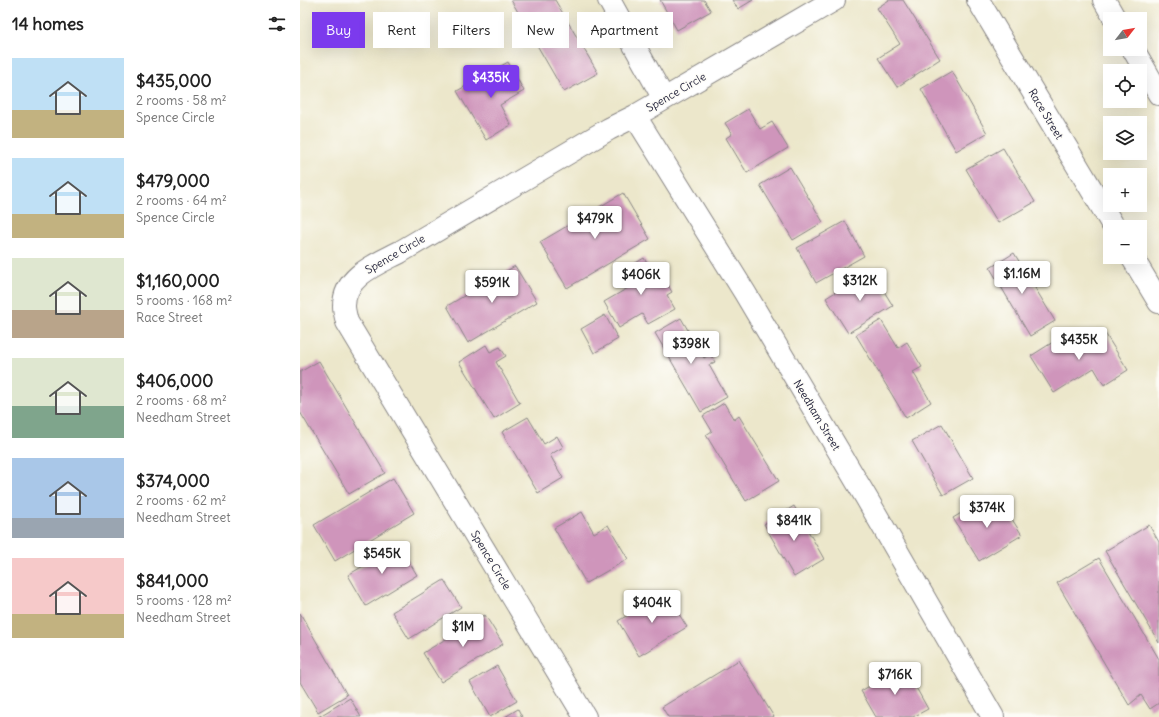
<!DOCTYPE html>
<html lang="en">
<head>
<meta charset="utf-8">
<style>
  :root { --surface:#fff; --page:#f2f2f2; --text:#222; --muted:#767676; --accent:#7c3aed }
  body { margin:0; font-family:Delius,sans-serif; background:var(--page); color:var(--text); height:100vh; display:flex; flex-direction:column; font-size:15px; white-space:nowrap }
  * { box-sizing:border-box; margin:0 }
  p { font-size:13px; color:var(--muted) }
  .icon { flex:none; width:22px; height:22px; fill:none; stroke:currentColor; stroke-width:2; stroke-linecap:round; stroke-linejoin:round }
  .map { position:relative; flex:1; overflow:hidden }
  .details { display:flex; flex-direction:column; background:var(--surface); width:300px }
  .details>* { flex:none }
  .guide { position:absolute; left:12px; top:12px; width:380px; height:36px; display:flex; gap:8px }
  .needle { width:26px; rotate:59deg }
  .controls { position:absolute; left:803px; top:12px; display:grid; gap:8px }
  .controls a { display:grid; place-items:center; width:44px; height:44px; border-radius:0px; background:var(--surface); box-shadow:0 4px 16px #0002; font-size:20px }
  .price { position:absolute; translate:-50% -34px; padding:0 9px; border-radius:4px; background:#fff; color:#222; font-size:13px; line-height:26px; filter:drop-shadow(0 1px 2px #0008) }
  .price::after { content:''; position:absolute; left:50%; top:24px; width:12px; height:9px; margin-left:-6px; background:inherit; clip-path:polygon(0 0,100% 0,50% 100%) }
  .price.current { background:var(--accent); color:#fff }
  ul { padding:0; list-style:none }
  li { display:flex; align-items:center; gap:12px; height:100px; padding:0 12px }
  li span { display:grid; place-items:center; flex:none; width:112px; height:80px; border-radius:0px; color:#555 }
  li>.icon { margin-inline-start:auto }
  span .icon { width:48px; height:48px; fill:#fffc; stroke-width:1 }
  li b { font-size:17px }
  h2 { display:flex; justify-content:space-between; align-items:center; height:48px; padding:0 12px; font-size:17px }
  .pill { padding:0 14px; border-radius:0px; background:var(--surface); box-shadow:0 4px 16px #0002; font-size:14px; line-height:36px }
  .pill.current { background:var(--accent); color:#fff }
  main { display:flex; flex:1; min-height:0 }
  .map>svg:first-child { display:block }
</style>
</head>
<body>
<main>
<section class="details">
<h2>14 homes<svg class="icon" aria-label="filters" viewBox="0 0 24 24"><path d="M4 7h16M4 17h16"/><circle cx="9" cy="7" r="2"/><circle cx="15" cy="17" r="2"/></svg></h2>
<ul>
<li><span style="background:linear-gradient(#bfe0f5 65%,#c2b280 0)"><svg class="icon" aria-label="home" viewBox="0 0 24 24"><path d="M3 11l9-7 9 7M6 9v11h12V9"/></svg></span><div><b>$435,000</b><p>2 rooms · 58 m²</p><p>Spence Circle</p></div></li>
<li><span style="background:linear-gradient(#bfe0f5 70%,#c2b280 0)"><svg class="icon" aria-label="home" viewBox="0 0 24 24"><path d="M3 11l9-7 9 7M6 9v11h12V9"/></svg></span><div><b>$479,000</b><p>2 rooms · 64 m²</p><p>Spence Circle</p></div></li>
<li><span style="background:linear-gradient(#dfe7d0 65%,#b9a48a 0)"><svg class="icon" aria-label="home" viewBox="0 0 24 24"><path d="M3 11l9-7 9 7M6 9v11h12V9"/></svg></span><div><b>$1,160,000</b><p>5 rooms · 168 m²</p><p>Race Street</p></div></li>
<li><span style="background:linear-gradient(#dfe7d0 60%,#7fa58c 0)"><svg class="icon" aria-label="home" viewBox="0 0 24 24"><path d="M3 11l9-7 9 7M6 9v11h12V9"/></svg></span><div><b>$406,000</b><p>2 rooms · 68 m²</p><p>Needham Street</p></div></li>
<li><span style="background:linear-gradient(#a9c7e8 75%,#9aa5b1 0)"><svg class="icon" aria-label="home" viewBox="0 0 24 24"><path d="M3 11l9-7 9 7M6 9v11h12V9"/></svg></span><div><b>$374,000</b><p>2 rooms · 62 m²</p><p>Needham Street</p></div></li>
<li><span style="background:linear-gradient(#f6c9c9 70%,#c2b280 0)"><svg class="icon" aria-label="home" viewBox="0 0 24 24"><path d="M3 11l9-7 9 7M6 9v11h12V9"/></svg></span><div><b>$841,000</b><p>5 rooms · 128 m²</p><p>Needham Street</p></div></li>
</ul>
</section>
<div class="map">
<svg width="859" height="717" viewBox="0 0 859 717">
  <rect width="100%" height="100%" fill="#fdfcf7"/>
  <filter id="ink" filterUnits="userSpaceOnUse"><feTurbulence type="fractalNoise" baseFrequency=".025" numOctaves="2"/><feDisplacementMap in="SourceGraphic" scale="8" xChannelSelector="R" yChannelSelector="G"/><feConvolveMatrix kernelMatrix="1 2 1 2 8 2 1 2 1" color-interpolation-filters="sRGB"/></filter>
  <filter id="wash" filterUnits="userSpaceOnUse"><feTurbulence type="fractalNoise" baseFrequency=".012" numOctaves="4" result="noise"/><feDisplacementMap in="SourceGraphic" scale="16" xChannelSelector="R" yChannelSelector="G"/><feGaussianBlur stdDeviation="0.9" result="paint"/><feColorMatrix in="noise" values="0 0 0 0 0 0 0 0 0 0 0 0 0 0 0 0 0 1.4 0 .05"/><feComposite in="paint" operator="in"/></filter>
  <g filter="url(#wash)">
    <rect width="100%" height="100%" fill="#ece7cb"/>
    <g id="blocks">
      <path fill="#cf95bb" d="M211,0h44l43,73 -34,19z
        M360,0h44l7,11 -34,19z
        M432,0h21l-15,9z
        M589,0h14l37,59 -43,28 -19,-29 22,-14 -23,-36z
        M208,62l16,29 -24,14 11,20 -25,15 -29,-49z
        M652,71l35,62 -31,18 -35,-62z
        M448,109l12,20 12,-7 16,26 -41,25 -21,-35 6,-4 -7,-11z
        M703,148l32,54 -37,21 -32,-54z
        M490,167l33,55 -30,18 -33,-55z
        M323,193l27,46 -83,49 -27,-46z
        M545,221l19,35 -48,27 -19,-35z
        M714,253l41,68 -25,15 -40,-68z
        M344,258l7,13 6,-4 15,25 -5,3 8,14 -27,15 -6,-10 -23,14 -15,-26 24,-14 -9,-15z
        M215,266l22,36 -69,41 -21,-37z
        M571,270l22,36 -45,27 -22,-35z
        M305,315l13,24 -24,14 -13,-24z
        M381,318l23,40 6,-4 5,8 -6,3 18,32 -26,15 -46,-79z
        M581,320l17,28 9,-6 15,25 -9,5 18,30 -25,16 -50,-83z
        M803,330l25,40 -24,15 -10,-17 -40,25 -23,-37 30,-19 8,14z
        M186,345l4,7 10,-5 6,9 -10,6 24,41 -26,16 -35,-57z
        M19,361l66,112 -36,21 -49,-82v-40z
        M424,403l10,17 5,-4 40,65 -33,20 -40,-66 6,-4 -9,-15z
        M228,417l16,27 13,-8 6,11 -13,8 13,23 -25,15 -36,-61z
        M642,424l31,54 -30,17 -31,-54z
        M93,478l21,35 -79,48 -21,-36z
        M683,500l8,12 12,-7 19,30 -43,26 -26,-43z
        M494,506l30,53 -30,18 -30,-53z
        M282,512l12,21 14,-8 20,34 -42,24 -32,-55z
        M849,525l10,17v101l-54,-92z
        M99,545l18,30 -51,31 -18,-31z
        M799,558l60,101v44l-9,6 -9,-14 -12,10 -72,-122z
        M144,580l17,27 -52,32 -17,-27z
        M365,592l22,35 -48,29 -21,-35z
        M0,613l47,82 -29,17 -18,-30z
        M185,615l18,29 -62,38 -18,-29z
        M439,660l35,57h-106l-6,-10z
        M197,666l20,35 -27,16 -20,-35z
        M604,666l24,43 -15,8h-37l-15,-26z
        M50,698l11,19h-43z
        M218,709l4,8h-17z"/>
    </g>
  </g>
  <g filter="url(#ink)">
    <use href="#blocks" fill-opacity="0" stroke="#878483" stroke-width="1"/>
    <g fill="none" stroke-linecap="round" stroke-linejoin="round">
      <g stroke="#878483" stroke-width="24">
        <path id="minor" d="M309,0l55,99
          M678,0l136,227
          M804,0l11,19
          M833,49l26,45
          M335,116l110,177 122,206 126,218
          M832,257l27,45
          M285,717l-238,-395c-1,-5 -3,-11 -3,-16 0,-30 33,-42 56,-54l209,-123 26,-13 199,-116"/>
      </g>
      <use href="#minor" stroke="#fff" stroke-width="22"/>
    </g>
  </g>
  <g text-anchor="middle" stroke-width="3" stroke-linejoin="round" paint-order="stroke">
    <g font-size="11" fill="#22223b" stroke="#fdfcf7">
      <text transform="translate(376 92) rotate(-30)" y="4">Spence Circle</text>
      <text transform="translate(746 114) rotate(59)" y="4">Race Street</text>
      <text transform="translate(95 254) rotate(-30)" y="4">Spence Circle</text>
      <text transform="translate(517 415) rotate(59)" y="4">Needham Street</text>
      <text transform="translate(191 560) rotate(59)" y="4">Spence Circle</text>
    </g>
  </g>
</svg>
<div class="controls">
<a><svg class="needle" viewBox="-14 -14 28 28"><path d="M0-13l5 13h-10z" fill="#e53935"/><path d="M0 13l5-13h-10z" fill="#767676"/></svg></a>
<a><svg class="icon" aria-label="locate" viewBox="0 0 24 24"><circle cx="12" cy="12" r="6"/><path d="M12 2v4M12 18v4M2 12h4M18 12h4"/></svg></a>
<a><svg class="icon" aria-label="layers" viewBox="0 0 24 24"><path d="M12 4l9 5-9 5-9-5zM3 14l9 5 9-5"/></svg></a>
<a>+</a>
<a>−</a>
</div>
<b class="price current" style="left:191px;top:99px">$435K</b>
<b class="price" style="left:295px;top:240px">$479K</b>
<b class="price" style="left:722px;top:295px">$1.16M</b>
<b class="price" style="left:341px;top:296px">$406K</b>
<b class="price" style="left:560px;top:302px">$312K</b>
<b class="price" style="left:192px;top:304px">$591K</b>
<b class="price" style="left:779px;top:361px">$435K</b>
<b class="price" style="left:391px;top:365px">$398K</b>
<b class="price" style="left:687px;top:529px">$374K</b>
<b class="price" style="left:494px;top:542px">$841K</b>
<b class="price" style="left:82px;top:575px">$545K</b>
<b class="price" style="left:352px;top:624px">$404K</b>
<b class="price" style="left:163px;top:648px">$1M</b>
<b class="price" style="left:595px;top:696px">$716K</b>
<div class="guide">
<a class="pill current">Buy</a>
<a class="pill">Rent</a>
<a class="pill">Filters</a>
<a class="pill">New</a>
<a class="pill">Apartment</a>
</div>
</div>
</main>
</body>
</html>
